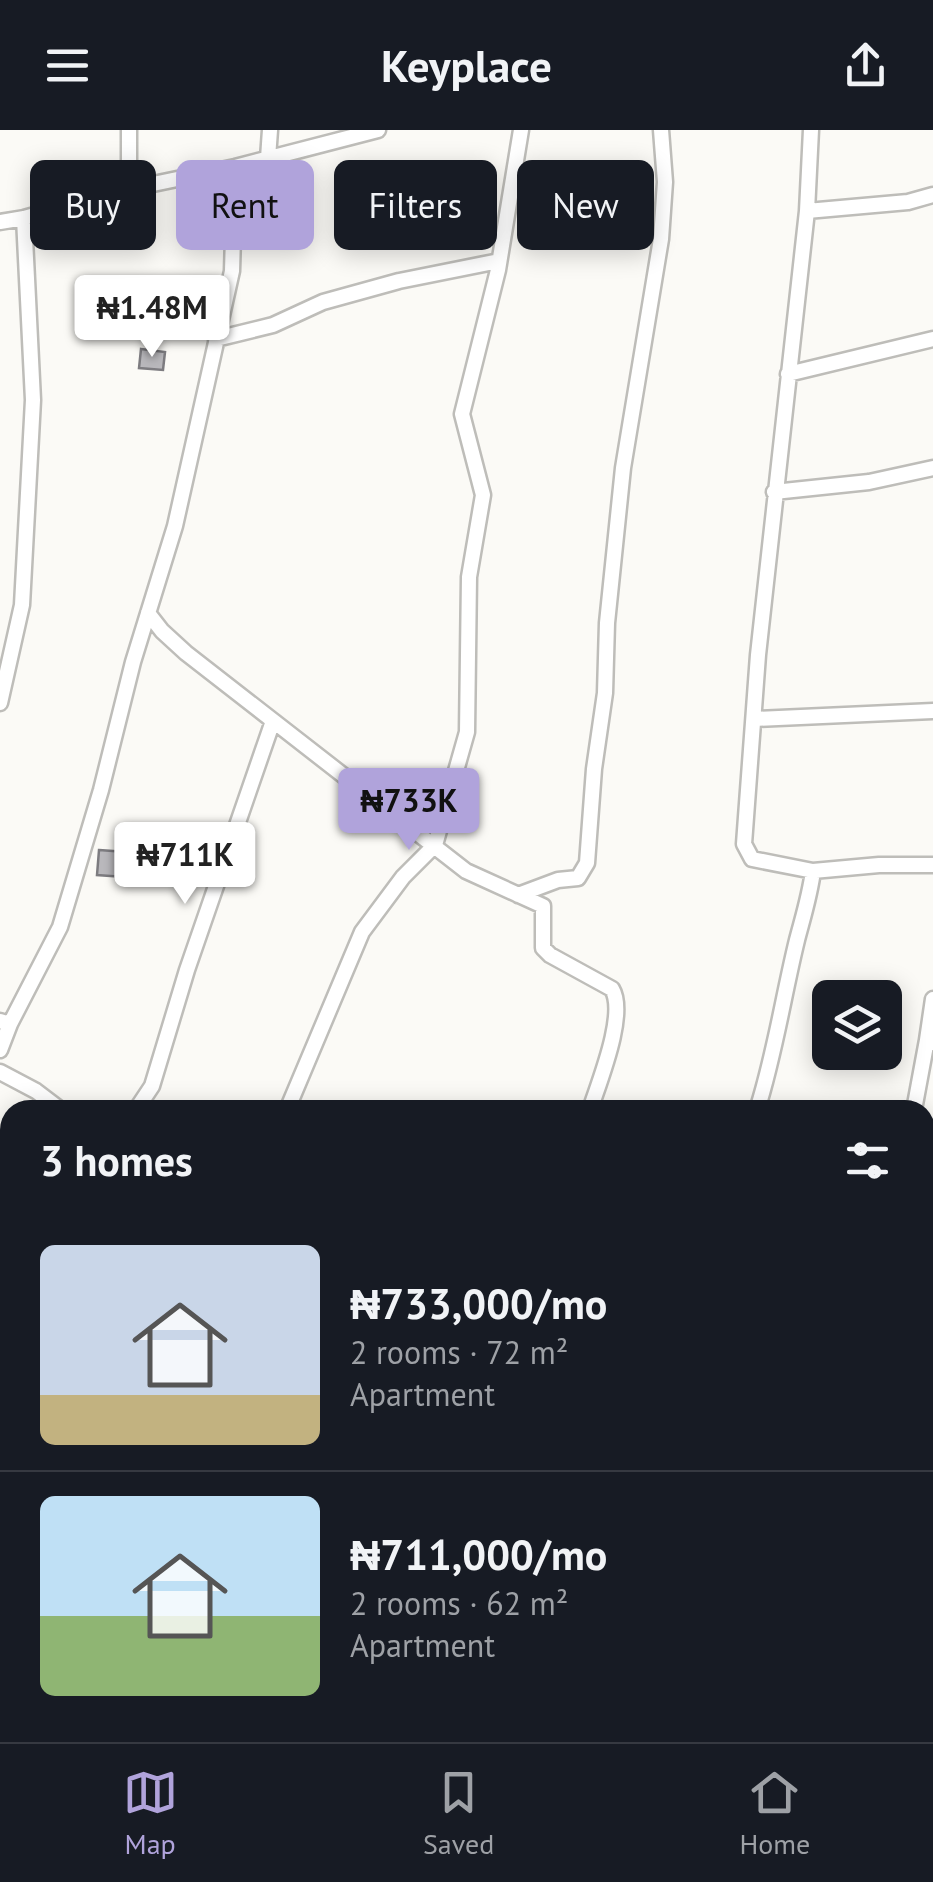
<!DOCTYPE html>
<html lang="en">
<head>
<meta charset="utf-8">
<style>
  :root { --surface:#171b24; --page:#20242c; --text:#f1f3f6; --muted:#9ea1a6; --line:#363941; --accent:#b0a3db }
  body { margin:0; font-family:"PT Sans",sans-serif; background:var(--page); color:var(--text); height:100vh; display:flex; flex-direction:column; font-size:38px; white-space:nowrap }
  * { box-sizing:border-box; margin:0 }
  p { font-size:32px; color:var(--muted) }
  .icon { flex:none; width:55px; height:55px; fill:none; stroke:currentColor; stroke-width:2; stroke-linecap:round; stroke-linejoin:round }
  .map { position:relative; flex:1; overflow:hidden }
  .sheet { position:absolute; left:0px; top:970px; width:935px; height:642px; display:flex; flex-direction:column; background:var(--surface); border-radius:30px 30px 0 0; box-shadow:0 5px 25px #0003 }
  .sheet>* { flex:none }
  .banner { position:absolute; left:30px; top:30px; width:875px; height:90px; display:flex; gap:20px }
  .buttons { position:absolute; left:812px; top:850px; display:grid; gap:20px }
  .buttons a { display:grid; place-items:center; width:90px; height:90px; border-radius:15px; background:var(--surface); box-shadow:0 5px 25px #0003; font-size:50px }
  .price { position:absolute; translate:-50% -85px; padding:0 22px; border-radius:10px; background:#fff; color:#222; font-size:32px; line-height:65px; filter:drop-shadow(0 2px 5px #0008) }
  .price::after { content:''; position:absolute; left:50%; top:60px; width:30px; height:22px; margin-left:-15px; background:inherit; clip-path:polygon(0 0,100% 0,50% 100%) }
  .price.current { background:var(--accent); color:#111 }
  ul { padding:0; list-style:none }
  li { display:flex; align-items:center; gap:30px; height:250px; padding:0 40px }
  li+li { border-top:2px solid var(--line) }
  li span { display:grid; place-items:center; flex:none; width:280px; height:200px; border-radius:15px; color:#555 }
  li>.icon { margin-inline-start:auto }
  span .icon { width:120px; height:120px; fill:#fffc; stroke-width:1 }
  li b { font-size:42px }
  h2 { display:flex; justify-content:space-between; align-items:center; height:120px; padding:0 40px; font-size:42px }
  .chip { padding:0 35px; border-radius:15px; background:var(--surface); box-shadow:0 5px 25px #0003; font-size:35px; line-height:90px }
  .chip.current { background:var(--accent); color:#111 }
  header { display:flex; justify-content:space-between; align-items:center; height:130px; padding:0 40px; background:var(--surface); font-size:45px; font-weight:700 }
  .tabs { display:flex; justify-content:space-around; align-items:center; height:140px; border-top:2px solid var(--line); background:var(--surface); font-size:28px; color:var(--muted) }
  .tabs a { display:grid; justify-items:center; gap:5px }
  .tabs .current { color:var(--accent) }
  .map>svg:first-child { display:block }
</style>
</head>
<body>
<header><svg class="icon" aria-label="menu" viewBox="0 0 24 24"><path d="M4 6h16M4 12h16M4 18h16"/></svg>Keyplace<svg class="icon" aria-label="share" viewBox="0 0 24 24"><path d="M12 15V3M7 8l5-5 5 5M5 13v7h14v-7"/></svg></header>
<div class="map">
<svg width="933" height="1612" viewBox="0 0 933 1612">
  <rect width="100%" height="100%" fill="#fbfaf6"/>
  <path fill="#b9b8bc" stroke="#7d7c80" stroke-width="2.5" d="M136,174l31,4 -4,23 -30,-4z
    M141,219l24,3 -2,18 -24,-2z
    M99,720l27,2 -2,25 -27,-2z"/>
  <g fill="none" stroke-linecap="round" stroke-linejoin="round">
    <g stroke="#bebdb9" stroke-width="19">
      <path id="street" d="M811,0l-4,81 -49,444 -14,189 8,15 61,12 66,-6h54
        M268,28l2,-28
        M129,59v-59
        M807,81l101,-9 25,-7
        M0,92l24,-4 105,-29 106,-22 143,-37
        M216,209l57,-14 50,-23 76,-21 100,-20
        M788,244l145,-35
        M774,362l95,-10 64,-14
        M148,483l14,18 24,22 280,218 77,35v42l7,7 62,34c15,25 -13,93 -22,121
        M0,573l22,-98 11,-205 -9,-182
        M754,589l179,-8
        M518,765l40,-15 20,-2 9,-15 7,-94 11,-76 2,-70 16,-155 38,-229 4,-57 -4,-52
        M933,869l-6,41 6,3
        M0,891l10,3 -10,26
        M10,894l50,-97 41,-137 32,-128 42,-136 57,-255 3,-104
        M0,942l36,19 25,19
        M136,980l16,-24 35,-116 86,-249
        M287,980l75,-178 41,-55 32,-32 32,-113 2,-155 14,-82 -21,-81 36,-144 23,-140
        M757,980c18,-56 26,-113 40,-170 6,-23 13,-45 16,-69
        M914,980l13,-70
        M925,1243l8,1
        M0,1333l10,-4
        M0,1443l10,-53
        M925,1480l8,1
        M0,1511l10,1
        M603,1612l2,-10
        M779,1612l5,-8 37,8"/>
    </g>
    <use href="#street" stroke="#fff" stroke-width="14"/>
  </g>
</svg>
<div class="buttons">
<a><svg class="icon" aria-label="layers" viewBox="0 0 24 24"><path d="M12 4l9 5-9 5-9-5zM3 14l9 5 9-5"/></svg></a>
</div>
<b class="price" style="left:152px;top:230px">₦1.48M</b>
<b class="price current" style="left:409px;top:723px">₦733K</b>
<b class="price" style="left:185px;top:777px">₦711K</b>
<div class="banner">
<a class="chip">Buy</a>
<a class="chip current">Rent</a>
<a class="chip">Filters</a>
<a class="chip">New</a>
</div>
<section class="sheet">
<h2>3 homes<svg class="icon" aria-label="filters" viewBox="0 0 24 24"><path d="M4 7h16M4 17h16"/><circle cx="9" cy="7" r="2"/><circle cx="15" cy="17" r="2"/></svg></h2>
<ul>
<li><span style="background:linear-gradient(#c9d6e8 75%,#c2b280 0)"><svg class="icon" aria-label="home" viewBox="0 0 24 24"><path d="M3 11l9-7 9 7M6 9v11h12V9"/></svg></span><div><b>₦733,000/mo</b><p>2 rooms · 72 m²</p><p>Apartment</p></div></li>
<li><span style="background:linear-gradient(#bfe0f5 60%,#8fb573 0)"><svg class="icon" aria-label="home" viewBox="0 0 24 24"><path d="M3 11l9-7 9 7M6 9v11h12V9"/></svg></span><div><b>₦711,000/mo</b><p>2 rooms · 62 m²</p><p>Apartment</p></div></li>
</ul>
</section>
</div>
<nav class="tabs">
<a class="current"><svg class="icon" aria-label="map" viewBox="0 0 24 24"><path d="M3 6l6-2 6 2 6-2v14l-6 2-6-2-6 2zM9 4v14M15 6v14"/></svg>Map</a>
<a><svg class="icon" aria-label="saved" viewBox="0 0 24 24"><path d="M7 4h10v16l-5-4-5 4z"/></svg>Saved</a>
<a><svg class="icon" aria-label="home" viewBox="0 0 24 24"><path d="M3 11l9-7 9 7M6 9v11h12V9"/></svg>Home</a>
</nav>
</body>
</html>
